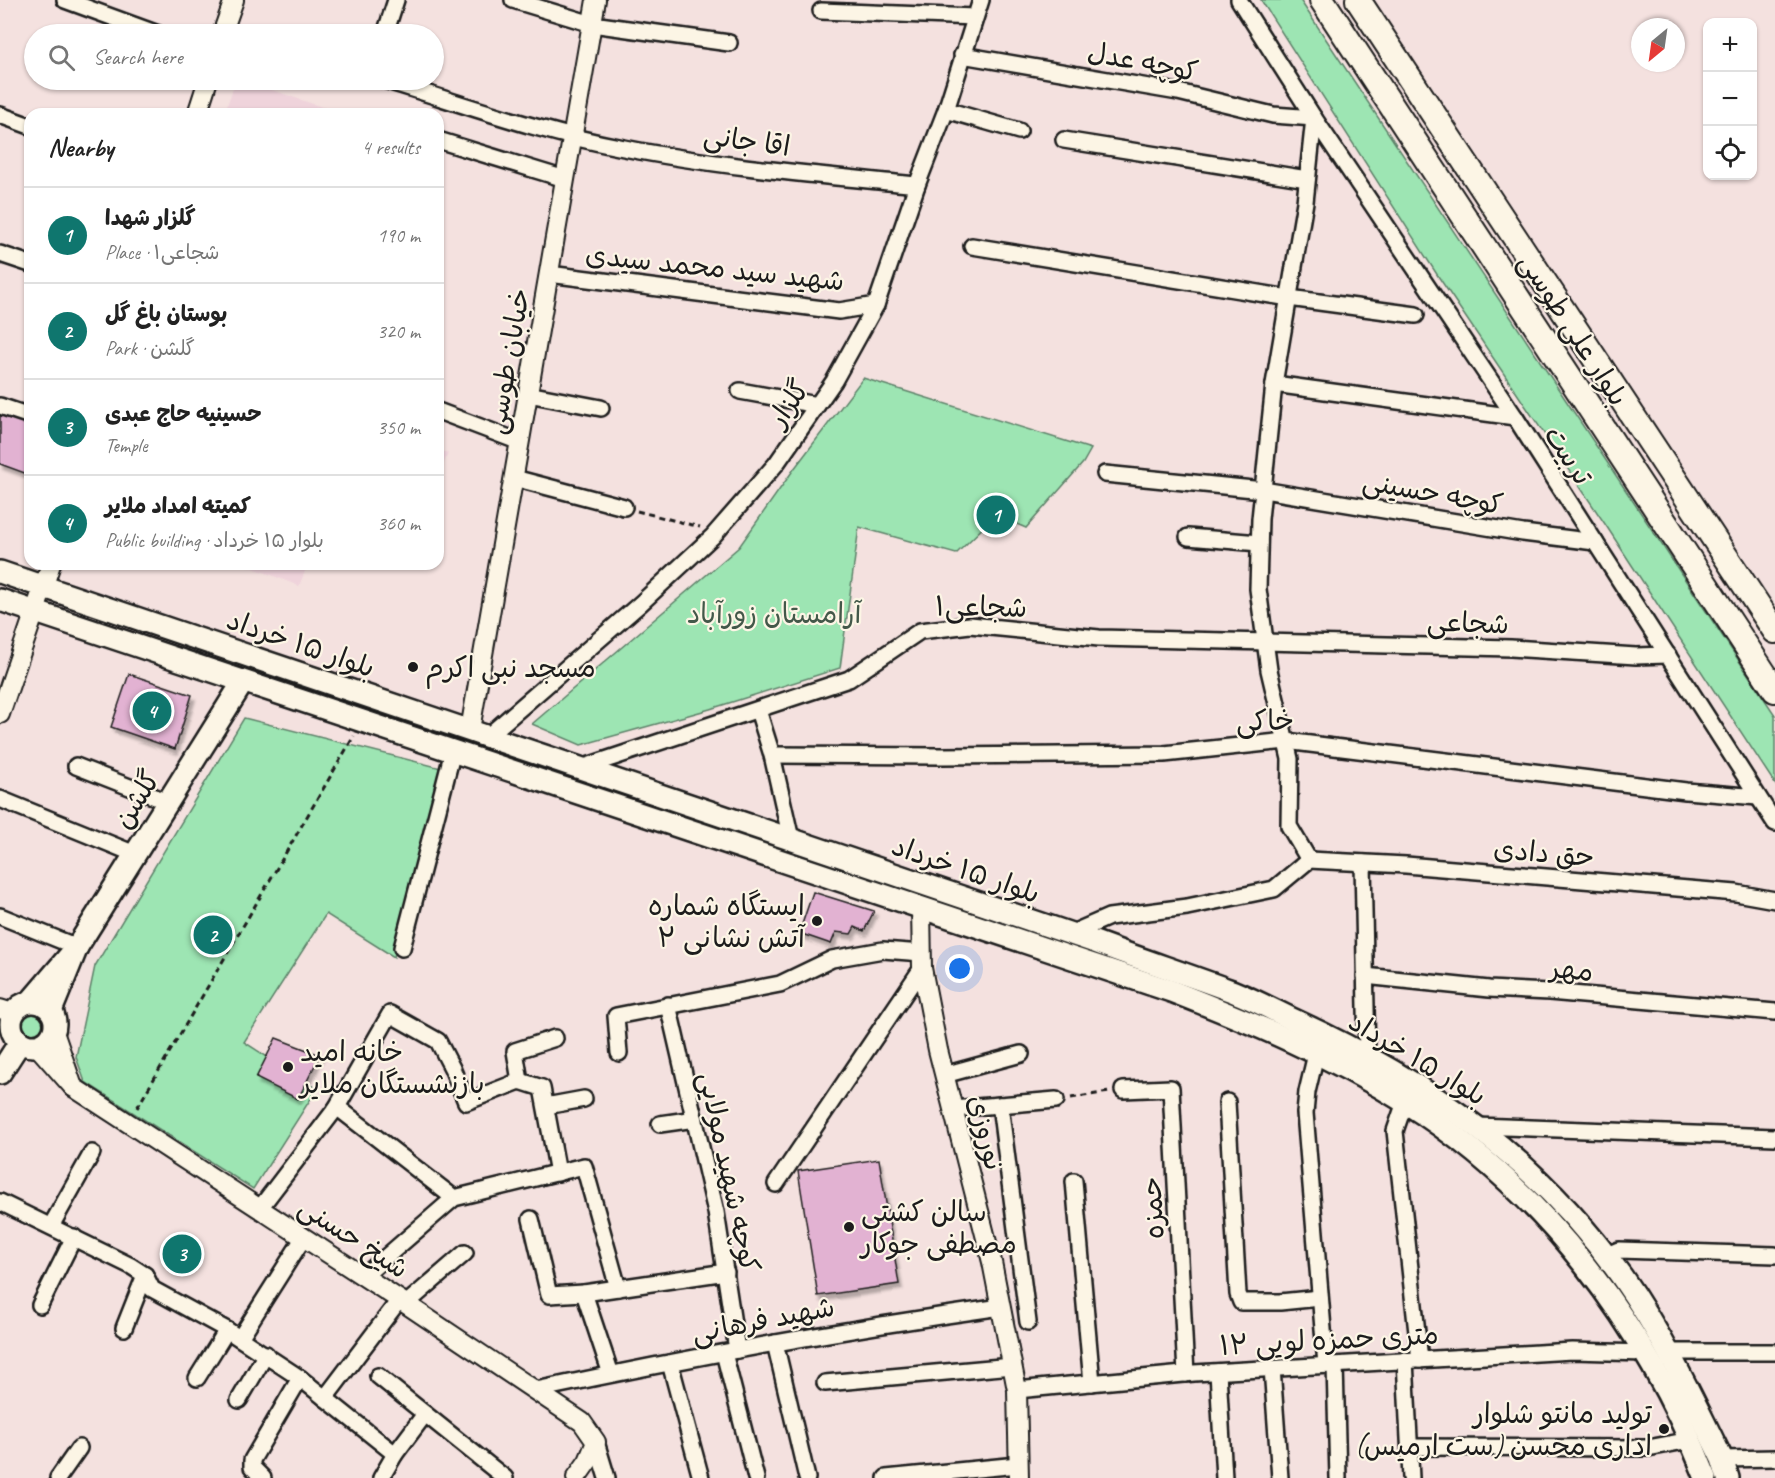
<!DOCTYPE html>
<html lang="en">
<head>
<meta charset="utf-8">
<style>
	body { margin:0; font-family:Caveat,"Playpen Sans Arabic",sans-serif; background:#f6f6f6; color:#222 }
	.controls { position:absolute; right:18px; top:18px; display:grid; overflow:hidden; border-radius:12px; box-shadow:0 2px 4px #0004 }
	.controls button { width:54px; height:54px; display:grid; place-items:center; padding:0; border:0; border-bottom:2px solid #e0e0e0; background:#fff; color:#222; font:30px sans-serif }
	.compass { position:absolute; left:1631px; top:18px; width:54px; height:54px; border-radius:50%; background:#fff; box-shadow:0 2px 4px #0004; rotate:209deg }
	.you { position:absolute; left:960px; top:969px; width:21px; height:21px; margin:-15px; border:4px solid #fff; border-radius:50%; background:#1a73e8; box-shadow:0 0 0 9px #1a73e833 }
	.badge { display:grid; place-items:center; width:39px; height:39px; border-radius:50%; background:#0f766e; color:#fff; font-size:20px; font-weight:700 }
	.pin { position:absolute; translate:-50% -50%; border:3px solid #fff; box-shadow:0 2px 6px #0006 }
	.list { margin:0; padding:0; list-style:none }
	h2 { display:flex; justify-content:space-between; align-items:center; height:78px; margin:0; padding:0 24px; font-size:26px }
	h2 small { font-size:20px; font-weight:400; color:#767676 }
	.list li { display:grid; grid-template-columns:39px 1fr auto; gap:18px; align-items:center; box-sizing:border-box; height:96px; padding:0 24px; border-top:2px solid #e0e0e0 }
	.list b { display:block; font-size:22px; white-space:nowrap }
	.list p { margin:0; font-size:20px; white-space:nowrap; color:#767676 }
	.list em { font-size:20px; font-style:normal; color:#767676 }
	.icon { flex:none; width:33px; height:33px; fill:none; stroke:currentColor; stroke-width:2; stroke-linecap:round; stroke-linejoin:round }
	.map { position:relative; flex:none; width:1775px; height:1478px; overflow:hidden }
	.search { position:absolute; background:#fff; box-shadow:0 2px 4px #0004; left:24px; top:24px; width:420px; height:66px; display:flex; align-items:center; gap:15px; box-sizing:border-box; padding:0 21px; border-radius:33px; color:#767676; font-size:22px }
	.panel { position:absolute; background:#fff; box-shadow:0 2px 4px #0004; left:24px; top:108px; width:420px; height:462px; border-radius:18px }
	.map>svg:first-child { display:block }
	.built { fill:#efd3db }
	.green { fill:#9de5b3; stroke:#5c8068; stroke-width:1.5 }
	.building { fill:#e2b2d2; stroke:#1c1c1c; stroke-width:1.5; filter:url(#shadow) }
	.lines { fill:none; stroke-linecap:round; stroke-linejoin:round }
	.minor-casing { stroke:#1c1c1c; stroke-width:20 }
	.tertiary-casing { stroke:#1c1c1c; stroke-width:22 }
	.secondary-casing { stroke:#1c1c1c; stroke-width:26 }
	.trunk-casing { stroke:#1c1c1c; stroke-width:28 }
	.path { stroke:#1c1c1c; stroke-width:3; stroke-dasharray:6 4.5; stroke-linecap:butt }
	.minor { stroke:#fcf5e5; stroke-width:15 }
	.tertiary { stroke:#fcf5e5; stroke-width:18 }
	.secondary { stroke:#fcf5e5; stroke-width:21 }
	.trunk { stroke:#fcf5e5; stroke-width:24 }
	.poi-dot { fill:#1c1c1c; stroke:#fcf5e5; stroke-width:2 }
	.labels { text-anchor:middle; stroke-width:4.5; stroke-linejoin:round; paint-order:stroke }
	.street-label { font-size:28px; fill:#1c1c1c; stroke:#fcf5e5 }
	.park-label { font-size:28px; fill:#435849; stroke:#fcf5e5 }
	.poi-label { font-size:28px; fill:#1c1c1c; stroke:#fcf5e5; text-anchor:start }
</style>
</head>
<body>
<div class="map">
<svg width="1775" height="1478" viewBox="0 0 1775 1478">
	<defs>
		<filter id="shadow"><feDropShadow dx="3" dy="5" stdDeviation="1.5" flood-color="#0004"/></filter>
	</defs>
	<rect width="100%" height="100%" fill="#f4e1df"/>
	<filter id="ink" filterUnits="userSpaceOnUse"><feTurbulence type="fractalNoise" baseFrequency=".0167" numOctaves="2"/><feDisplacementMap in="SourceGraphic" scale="12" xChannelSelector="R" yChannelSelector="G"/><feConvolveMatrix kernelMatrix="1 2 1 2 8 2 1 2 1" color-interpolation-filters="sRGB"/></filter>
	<g filter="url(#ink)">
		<g class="built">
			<path d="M236 80H243L342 114H224Z"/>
			<path d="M438 450 448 453 438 478Z"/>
			<path d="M243 564H308L299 586Z"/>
		</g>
		<g class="green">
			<path d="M1261 0H1300L1775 715V784L1605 524 1438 276Z"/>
			<path d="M863 378 1091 449 1083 463 1026 528 996 515 956 554 859 527 840 668 710 709 581 745 532 724 739 547 794 469Z"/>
			<path d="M244 718 441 768 394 957 326 914 244 1042 317 1089 253 1189 85 1082 76 1057 95 966Z"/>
			<circle cx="33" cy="1024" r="15"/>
		</g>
		<g class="building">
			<path d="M0 414 30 425V475L0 464Z"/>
			<path d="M129 674 192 695 175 749 111 727Z"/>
			<path d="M813 892 874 911 864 931 855 927 851 934 836 932 831 944 799 933Z"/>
			<path d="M276 1038 320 1055 298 1099 256 1078Z"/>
			<path d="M879 1159 899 1284 818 1296 798 1171Z"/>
		</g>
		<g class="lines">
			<defs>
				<g id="minor">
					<path d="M65 0 158 34"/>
					<path d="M513 0 592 24 729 43"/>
					<path d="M1239 0 1314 118 1515 417 1775 823"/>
					<path d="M821 11 975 17"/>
					<path d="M385 34 396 0"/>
					<path d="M962 55 1178 92 1273 115 1314 118 1305 202 1274 384 1260 519 1258 589 1269 670 1290 759 1289 826 1309 860"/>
					<path d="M384 80C463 104 542 133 624 148 720 167 819 175 917 185"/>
					<path d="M946 110 1019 131"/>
					<path d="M0 115 30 126"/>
					<path d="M438 140 565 179"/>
					<path d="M1064 140 1307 179"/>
					<path d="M972 246 1289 298 1416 315"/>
					<path d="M0 254 30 264"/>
					<path d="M549 274 839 311 876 305"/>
					<path d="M1274 384 1515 417"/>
					<path d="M740 391 817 405"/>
					<path d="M528 394 601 408"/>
					<path d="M0 406 30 416"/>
					<path d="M438 411 520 442"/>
					<path d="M1105 474 1263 490 1523 533 1595 542"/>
					<path d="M514 478 624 507"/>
					<path d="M1188 537 1259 543"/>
					<path d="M758 710 772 755 791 839"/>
					<path d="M488 736 640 604 713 536 776 464 834 381 876 305 917 185 946 110 981 0"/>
					<path d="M772 755 942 756 1164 754 1286 741 1686 791 1758 797"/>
					<path d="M76 766 168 802"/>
					<path d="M581 768 849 679 920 631 970 625 1099 638 1511 648 1636 656 1668 655"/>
					<path d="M0 799 135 854"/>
					<path d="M1309 860 1406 865 1736 893 1775 900"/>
					<path d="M1363 863 1367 1056"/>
					<path d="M0 916 77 947"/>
					<path d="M1070 934 1109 917 1187 907 1274 889 1309 860"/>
					<path d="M402 948 453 751"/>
					<path d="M1365 976 1489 989 1549 992 1775 1012"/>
					<path d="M668 1005 716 1212 737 1350"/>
					<path d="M619 1053 616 1016 780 984 832 959 883 950 922 953"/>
					<path d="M1316 1054 1307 1092 1305 1113 1326 1365"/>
					<path d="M944 1075 1021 1054"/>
					<path d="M520 1081 515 1051 555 1038"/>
					<path d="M1123 1090 1171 1088 1186 1374"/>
					<path d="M1227 1102 1238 1294 1241 1302H1280L1320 1298"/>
					<path d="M1405 1102 1395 1131 1420 1360"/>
					<path d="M1000 1105 1028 1322"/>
					<path d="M546 1106 584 1099"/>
					<path d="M337 1107 454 1198"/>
					<path d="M953 1109 1056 1100"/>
					<path d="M660 1124 695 1119"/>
					<path d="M1476 1126 1775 1137"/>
					<path d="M1074 1181 1092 1383"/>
					<path d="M776 1184 922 968"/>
					<path d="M0 1202 131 1266 145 1275 152 1289 227 1330 300 1378 395 1454"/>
					<path d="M260 1208 337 1107 390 1014 438 1041 452 1068 466 1102 520 1081 542 1088 558 1173"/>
					<path d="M531 1219 549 1295 584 1293"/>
					<path d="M51 1226 92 1153"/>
					<path d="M1605 1256 1619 1250 1775 1255"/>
					<path d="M364 1276 454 1198 584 1166 618 1288"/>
					<path d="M406 1304 465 1253"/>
					<path d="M40 1305 74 1237"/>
					<path d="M124 1328 145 1275"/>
					<path d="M240 1338 304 1237"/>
					<path d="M775 1343 807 1478"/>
					<path d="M1669 1352H1775"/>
					<path d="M724 1353 756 1478"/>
					<path d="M1405 1360 1411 1478"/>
					<path d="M670 1363 701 1478"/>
					<path d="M1335 1365 1338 1478"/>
					<path d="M1272 1368 1280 1478"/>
					<path d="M1218 1372 1224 1478"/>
					<path d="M611 1374 584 1293 726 1272"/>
					<path d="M378 1376 505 1478"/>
					<path d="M197 1378 227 1330"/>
					<path d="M825 1383 1012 1366"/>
					<path d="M536 1390C690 1357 845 1329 1001 1307"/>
					<path d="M1017 1390 1194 1373 1572 1351 1645 1353"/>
					<path d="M325 1398 400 1299"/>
					<path d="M239 1400 266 1354"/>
					<path d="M596 1442 607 1478"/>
					<path d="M1410 1447 1648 1448 1690 1440"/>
					<path d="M1722 1459 1775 1458"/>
					<path d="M58 1478 79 1448"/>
					<path d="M263 1478 252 1467V1460L300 1378"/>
					<path d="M381 1478 395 1454 425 1414"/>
					<path d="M886 1478 1018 1465"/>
				</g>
				<g id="tertiary">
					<path d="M222 34 234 0"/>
					<path d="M197 114 208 80"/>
					<path d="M0 714 51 564"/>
					<path d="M470 730 596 0"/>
					<path d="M921 907 922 968 938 1050 992 1262 1017 1390 1019 1478"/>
					<path d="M0 1009 13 1013"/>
					<path d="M37 1046 73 1087 54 1032"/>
					<path d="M73 1087 406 1304 582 1422 596 1442 588 1461 576 1478"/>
				</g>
				<g id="secondary">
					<path d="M0 572 1092 941C1137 958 1183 973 1229 990 1251 998 1273 1010 1294 1020 1428 1082 1535 1156 1622 1277 1662 1334 1692 1397 1722 1459L1728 1478"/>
					<path d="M0 600 1171 991C1251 1022 1332 1056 1405 1102 1544 1189 1646 1326 1706 1478"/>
					<path d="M77 947 243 682"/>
					<path d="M31 1001 77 947 51 1011"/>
					<circle cx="33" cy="1024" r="22"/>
					<path d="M0 1073 20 1042"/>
				</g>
				<g id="trunk">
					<path d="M1322 0 1775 690"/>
					<path d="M1358 0 1775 631"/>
				</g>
			</defs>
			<use href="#minor" class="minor-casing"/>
			<use href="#tertiary" class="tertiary-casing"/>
			<use href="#secondary" class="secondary-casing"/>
			<use href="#trunk" class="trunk-casing"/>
			<g class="path">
				<path d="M637 511 700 527"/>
				<path d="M1071 1098 1109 1092"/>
				<path d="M137 1108 354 736"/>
			</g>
			<use href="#minor" class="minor"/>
			<use href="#tertiary" class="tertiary"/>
			<use href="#secondary" class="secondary"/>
			<use href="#trunk" class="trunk"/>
		</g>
	</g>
	<g class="poi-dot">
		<circle cx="413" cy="667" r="6"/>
		<circle cx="817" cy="921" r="6"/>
		<circle cx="288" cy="1067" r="6"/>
		<circle cx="849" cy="1227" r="6"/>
		<circle cx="1664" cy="1429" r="6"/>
	</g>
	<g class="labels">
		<g class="street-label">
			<text transform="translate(1143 61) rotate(11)" y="10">کوچه عدل</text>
			<text transform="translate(747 140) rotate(8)" y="10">اقا جانی</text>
			<text transform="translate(715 267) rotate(6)" y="10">شهید سید محمد سیدی</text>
			<text transform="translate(1574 329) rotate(57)" y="10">بلوار علی طوسی</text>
			<text transform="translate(507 361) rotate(-80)" y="10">خیابان طوسی</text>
			<text transform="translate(788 403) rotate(-55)" y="10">گلزار</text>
			<text transform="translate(1569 455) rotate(57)" y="10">تربیت</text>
			<text transform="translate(1433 492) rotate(10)" y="10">کوچه حسینی</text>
			<text transform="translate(981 606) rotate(1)" y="10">شجاعی۱</text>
			<text transform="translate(1468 622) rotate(2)" y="10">شجاعی</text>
			<text transform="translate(301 643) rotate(19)" y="10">بلوار ۱۵ خرداد</text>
			<text transform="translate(1265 720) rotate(-2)" y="10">خاکی</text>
			<text transform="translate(136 799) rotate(-58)" y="10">گلشن</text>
			<text transform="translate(1544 852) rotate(5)" y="10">حق دادی</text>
			<text transform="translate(966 869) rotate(19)" y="10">بلوار ۱۵ خرداد</text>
			<text transform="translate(1572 969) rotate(5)" y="10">مهر</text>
			<text transform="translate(1418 1058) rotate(31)" y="10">بلوار ۱۵ خرداد</text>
			<text transform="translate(987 1133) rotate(76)" y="10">نوروزی</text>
			<text transform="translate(730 1172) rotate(78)" y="10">کوچه شهید مولایی</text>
			<text transform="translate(1152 1208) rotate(-93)" y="10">حمزه</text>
			<text transform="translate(354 1237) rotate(33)" y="10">شیخ حسنی</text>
			<text transform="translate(763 1319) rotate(-11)" y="10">شهید فرهانی</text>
			<text transform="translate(1329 1339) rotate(-3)" y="10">۱۲ متری حمزه لویی</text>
		</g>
		<g class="park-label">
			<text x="774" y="623">آرامستان زورآباد</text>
		</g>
		<g class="poi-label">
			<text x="425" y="677">مسجد نبی اکرم</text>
			<text x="805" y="915" text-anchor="end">ایستگاه شماره<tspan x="805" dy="32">۲ آتش نشانی</tspan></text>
			<text x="300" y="1061">خانه امید<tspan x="300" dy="32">بازنشستگان ملایر</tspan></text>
			<text x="861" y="1221">سالن کشتی<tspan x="861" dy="32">مصطفی جوکار</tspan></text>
			<text x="1652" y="1423" text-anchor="end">تولید مانتو شلوار<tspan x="1652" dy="32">اداری محسن (ست ارمیس)</tspan></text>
		</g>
	</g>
</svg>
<div class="controls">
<button>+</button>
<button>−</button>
<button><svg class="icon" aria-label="locate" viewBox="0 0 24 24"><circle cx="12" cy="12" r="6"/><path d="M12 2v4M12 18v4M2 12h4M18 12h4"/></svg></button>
</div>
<svg class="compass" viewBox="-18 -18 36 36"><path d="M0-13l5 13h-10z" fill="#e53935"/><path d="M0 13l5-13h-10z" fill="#767676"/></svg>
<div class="you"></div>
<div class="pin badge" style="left:996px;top:515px">1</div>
<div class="pin badge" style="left:213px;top:935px">2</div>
<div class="pin badge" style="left:182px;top:1254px">3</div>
<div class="pin badge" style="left:152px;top:711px">4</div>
<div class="search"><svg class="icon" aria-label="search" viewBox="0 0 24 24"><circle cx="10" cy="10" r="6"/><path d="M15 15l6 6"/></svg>Search here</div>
<section class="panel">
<h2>Nearby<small>4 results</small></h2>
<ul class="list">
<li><span class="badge">1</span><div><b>گلزار شهدا</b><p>Place · شجاعی۱</p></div><em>190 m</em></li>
<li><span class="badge">2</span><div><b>بوستان باغ گل</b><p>Park · گلشن</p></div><em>320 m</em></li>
<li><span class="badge">3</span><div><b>حسینیه حاج عبدی</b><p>Temple</p></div><em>350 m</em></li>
<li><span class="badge">4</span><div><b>کمیته امداد ملایر</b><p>Public building · بلوار ۱۵ خرداد</p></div><em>360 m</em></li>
</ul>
</section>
</div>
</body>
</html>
